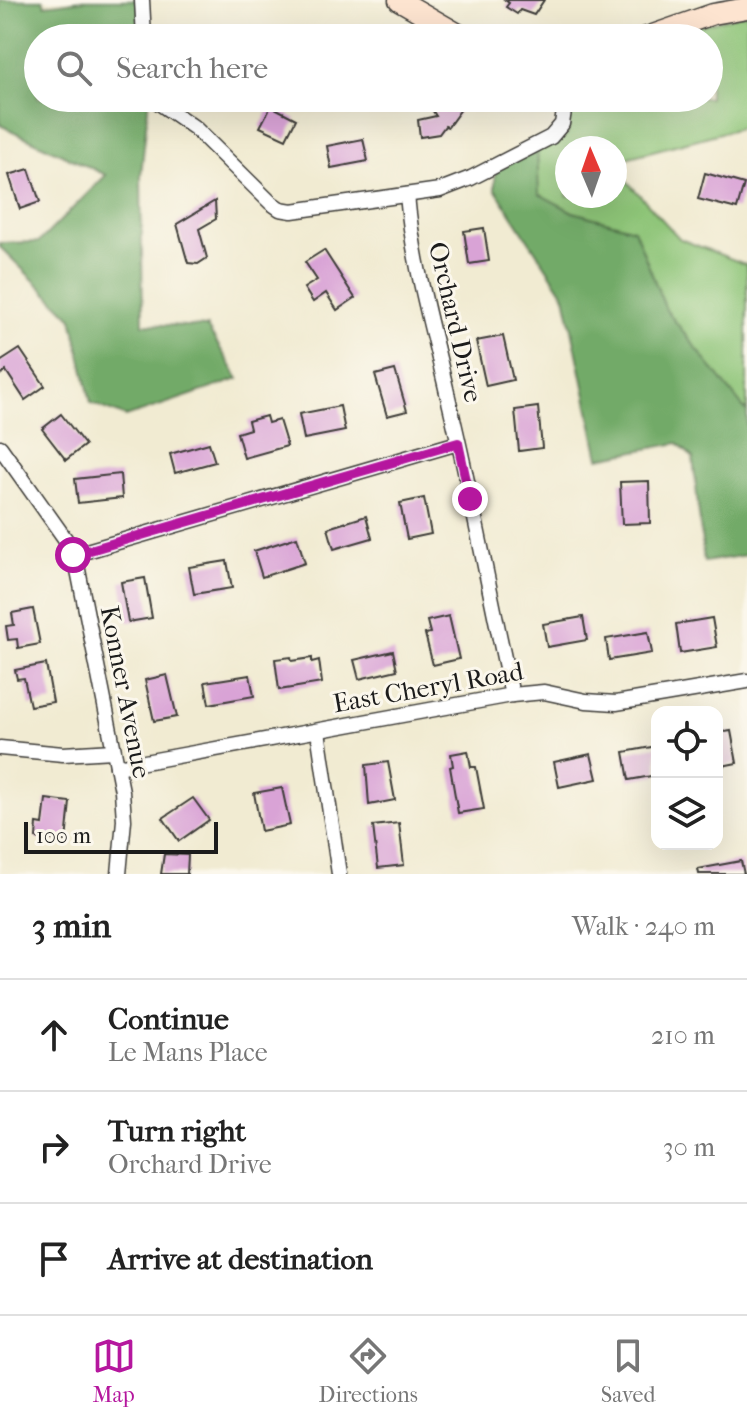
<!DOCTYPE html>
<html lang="en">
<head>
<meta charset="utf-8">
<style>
	body { margin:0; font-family:"IM FELL French Canon",serif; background:#f6f6f6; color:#222 }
	.controls { position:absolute; right:24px; bottom:24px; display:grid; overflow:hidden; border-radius:16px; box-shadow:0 8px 32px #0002 }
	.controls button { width:72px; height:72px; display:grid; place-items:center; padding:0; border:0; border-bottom:2px solid #e0e0e0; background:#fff; color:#222; font:40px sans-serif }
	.compass { position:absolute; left:555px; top:136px; width:72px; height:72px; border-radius:50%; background:#fff; box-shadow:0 8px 32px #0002; rotate:358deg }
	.scale { position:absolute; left:24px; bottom:20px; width:194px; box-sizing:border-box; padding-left:8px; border:4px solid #1c1c1c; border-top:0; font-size:22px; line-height:28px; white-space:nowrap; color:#1c1c1c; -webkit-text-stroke:6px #fbf7ec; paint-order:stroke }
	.stop { position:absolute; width:24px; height:24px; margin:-18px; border:6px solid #b5179e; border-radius:50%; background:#fff }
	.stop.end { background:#b5179e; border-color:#fff; box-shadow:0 2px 8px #0008 }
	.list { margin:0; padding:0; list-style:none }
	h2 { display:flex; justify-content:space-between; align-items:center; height:104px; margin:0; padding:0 32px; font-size:34px }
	h2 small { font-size:26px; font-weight:400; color:#767676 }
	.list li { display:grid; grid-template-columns:52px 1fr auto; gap:24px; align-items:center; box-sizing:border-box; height:112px; padding:0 32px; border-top:2px solid #e0e0e0 }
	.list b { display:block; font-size:30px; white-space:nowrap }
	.list p { margin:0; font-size:26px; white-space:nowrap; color:#767676 }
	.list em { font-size:26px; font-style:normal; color:#767676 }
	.icon { flex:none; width:44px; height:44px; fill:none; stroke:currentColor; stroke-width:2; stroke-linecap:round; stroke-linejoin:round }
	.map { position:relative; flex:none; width:747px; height:874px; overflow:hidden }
	.search { position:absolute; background:#fff; box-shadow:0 8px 32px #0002; left:24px; right:24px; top:24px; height:88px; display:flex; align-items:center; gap:20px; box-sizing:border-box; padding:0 28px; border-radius:44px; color:#767676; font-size:30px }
	.sheet { height:440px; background:#fff }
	nav { display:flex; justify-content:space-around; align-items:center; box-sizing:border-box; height:112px; border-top:2px solid #e0e0e0; background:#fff; font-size:22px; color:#767676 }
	nav a { display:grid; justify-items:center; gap:4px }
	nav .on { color:#b5179e }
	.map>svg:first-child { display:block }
	.green { fill:#8dc477; stroke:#54704a; stroke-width:2 }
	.forest { fill:#72aa68; stroke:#476342; stroke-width:2 }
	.building { fill:#d9a3d6 }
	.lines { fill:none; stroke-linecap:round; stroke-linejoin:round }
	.street-casing { stroke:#3c3b37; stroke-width:17 }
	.secondary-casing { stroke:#3c3b37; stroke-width:23 }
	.street { stroke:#fff; stroke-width:14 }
	.secondary { stroke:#fde4d0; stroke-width:20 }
	.route { stroke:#b5179e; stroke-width:10 }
	.labels { text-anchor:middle; stroke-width:6; stroke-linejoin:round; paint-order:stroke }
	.street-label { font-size:26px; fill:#1c1c1c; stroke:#fbf7ec }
</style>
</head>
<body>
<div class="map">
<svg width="747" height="874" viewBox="0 0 747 874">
	<rect width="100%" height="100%" fill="#fbf7ec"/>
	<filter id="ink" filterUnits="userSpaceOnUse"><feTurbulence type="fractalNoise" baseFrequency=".0125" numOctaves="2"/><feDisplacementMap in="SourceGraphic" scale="16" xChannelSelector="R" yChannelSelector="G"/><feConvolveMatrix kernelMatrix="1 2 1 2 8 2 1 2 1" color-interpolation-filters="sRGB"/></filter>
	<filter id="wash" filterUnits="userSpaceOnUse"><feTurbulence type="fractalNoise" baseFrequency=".006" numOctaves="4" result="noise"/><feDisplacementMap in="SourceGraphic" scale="32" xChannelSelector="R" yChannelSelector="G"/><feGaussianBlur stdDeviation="1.8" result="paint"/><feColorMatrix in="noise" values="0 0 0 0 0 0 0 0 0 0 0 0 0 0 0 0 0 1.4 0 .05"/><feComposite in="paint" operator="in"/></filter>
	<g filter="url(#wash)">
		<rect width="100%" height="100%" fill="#f1ebd2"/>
		<path class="green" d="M747 13V126L615 161V148H567V196H615V168L680 239 747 265V412L666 310 634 229 573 212 538 194 537 147 568 134 569 98H709V38H653Z"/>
		<g class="forest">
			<path d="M0 0H43L45 5 83 0H139L143 38H38V98H149L141 175 143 324 207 327 239 379 126 417 91 403 72 318 0 247V243L39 242 106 175 0 125Z"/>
			<path d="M537 147 539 194 573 212 634 229 666 310 747 412V555L704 562 693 458 678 443 599 458 565 296 495 189V163Z"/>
		</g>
		<g id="blocks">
			<g class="building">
				<path d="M505 0H544L534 15 520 10 517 14 506 7 509 3Z"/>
				<path d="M443 98H469L448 127 445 126 439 134 420 137 418 120 436 116 431 108 434 103H444Z"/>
				<path d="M271 106 296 119 286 139 260 127Z"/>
				<path d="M363 139 368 161 331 168 327 146Z"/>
				<path d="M29 169 40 202 20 209 9 175Z"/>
				<path d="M705 173 744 184 737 209 698 199Z"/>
				<path d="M215 201 216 219 199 229 207 258 198 264 188 263 177 224Z"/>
				<path d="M484 228 489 261 469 264 464 231Z"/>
				<path d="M324 250 355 298 337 310 326 293 313 302 304 288 317 280 305 262Z"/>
				<path d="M503 336 513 380 486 386 476 341Z"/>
				<path d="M20 349 45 386 25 400 6 371 0 375V362Z"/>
				<path d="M395 370 407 411 387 416 375 375Z"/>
				<path d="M340 406 345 431 304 439 299 414Z"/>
				<path d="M538 407 542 448 519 451 515 410Z"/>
				<path d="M61 414 85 445 66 460 42 429Z"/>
				<path d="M266 416 268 423 279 420 287 446 244 458 237 433 250 429 248 421Z"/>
				<path d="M209 443 215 462 175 473 170 454Z"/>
				<path d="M120 474 122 498 78 503 75 479Z"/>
				<path d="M649 481 650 523 622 524 620 482Z"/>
				<path d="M424 498 431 534 407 539 400 503Z"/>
				<path d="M366 516 372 538 334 549 328 528Z"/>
				<path d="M297 537 305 563 262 577 254 551Z"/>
				<path d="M227 561 232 588 194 594 189 567Z"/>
				<path d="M145 578 152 618 128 622 121 582Z"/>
				<path d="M33 609 40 644 18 648 17 639 8 640 6 626 14 625 12 613Z"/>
				<path d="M449 616 459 659 433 665 425 634 430 633 427 621Z"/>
				<path d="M583 617 587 640 547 647 543 624Z"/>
				<path d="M712 618 717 647 680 653 676 624Z"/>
				<path d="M648 632 652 653 609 660 606 639Z"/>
				<path d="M393 651 397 670 359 679 354 660Z"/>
				<path d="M291 657 292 661 312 658V662L319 660 322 683 279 690 275 659Z"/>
				<path d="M46 664 53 702 30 706 24 678 17 679 15 670Z"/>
				<path d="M167 675 177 717 154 721 145 680Z"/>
				<path d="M250 675 254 696 209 704 205 682Z"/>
				<path d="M717 727 725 732 731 731 737 763 717 767Z"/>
				<path d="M657 746V775L629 780 624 752Z"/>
				<path d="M468 751 471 767H476L484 809 458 813 450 767 453 766 451 754Z"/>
				<path d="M591 754 597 779 559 787 554 762Z"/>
				<path d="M388 762 395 800 369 805 366 765Z"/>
				<path d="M282 788 290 825 261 831 254 793Z"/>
				<path d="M193 798 209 820 179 841 163 818Z"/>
				<path d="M46 799 70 802 66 841 36 838 37 823 43 824Z"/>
				<path d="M399 823 404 865 378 868 373 826Z"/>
				<path d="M164 854 188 855 187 874H161Z"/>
				<path d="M741 861 744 874H699L698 869Z"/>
			</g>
		</g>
	</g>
	<g filter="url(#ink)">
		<use href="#blocks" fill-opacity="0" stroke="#3c3b37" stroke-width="2"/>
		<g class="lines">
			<defs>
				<g id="street">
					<path d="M142 0 144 38"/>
					<path d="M152 98 195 128 270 202 280 209 292 211 440 190 471 178 551 137 562 124 566 98"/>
					<path d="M407 195C413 264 433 330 448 397 472 496 490 596 512 695"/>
					<path d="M0 447 66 540 77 565 122 791 124 820 119 874"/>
					<path d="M73 555 458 443"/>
					<path d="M318 731 339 874"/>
					<path d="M0 748 63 754 113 751"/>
					<path d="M117 767 512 695 544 692 586 701 616 703 747 681"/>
				</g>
				<g id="secondary">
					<path d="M399 0 465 38"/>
					<path d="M644 38 713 14 747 8"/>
				</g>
			</defs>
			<use href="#street" class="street-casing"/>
			<use href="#secondary" class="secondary-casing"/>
			<use href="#street" class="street"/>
			<use href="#secondary" class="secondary"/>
		</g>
	</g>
	<g class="lines" filter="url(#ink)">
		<path class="route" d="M73 555 458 443 470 499"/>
	</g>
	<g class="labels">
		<g class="street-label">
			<text transform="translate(456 322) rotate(77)" y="9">Orchard Drive</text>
			<text transform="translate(428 687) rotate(-10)" y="9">East Cheryl Road</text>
			<text transform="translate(126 692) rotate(79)" y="9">Konner Avenue</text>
		</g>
	</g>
</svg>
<div class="controls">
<button><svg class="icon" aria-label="locate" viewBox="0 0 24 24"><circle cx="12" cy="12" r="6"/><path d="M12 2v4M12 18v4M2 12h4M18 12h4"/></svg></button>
<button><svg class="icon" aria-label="layers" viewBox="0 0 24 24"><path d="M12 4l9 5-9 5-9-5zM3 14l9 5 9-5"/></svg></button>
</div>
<svg class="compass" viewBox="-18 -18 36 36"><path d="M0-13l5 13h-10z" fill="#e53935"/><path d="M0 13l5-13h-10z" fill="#767676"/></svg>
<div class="scale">100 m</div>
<div class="stop" style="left:73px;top:555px"></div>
<div class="stop end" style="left:470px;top:499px"></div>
<div class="search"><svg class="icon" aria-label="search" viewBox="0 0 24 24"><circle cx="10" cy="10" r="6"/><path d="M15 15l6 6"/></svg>Search here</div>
</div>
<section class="sheet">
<h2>3 min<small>Walk · 240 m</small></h2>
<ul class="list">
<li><svg class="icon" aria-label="ahead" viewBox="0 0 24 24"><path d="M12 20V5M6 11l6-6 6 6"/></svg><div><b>Continue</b><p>Le Mans Place</p></div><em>210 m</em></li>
<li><svg class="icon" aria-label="right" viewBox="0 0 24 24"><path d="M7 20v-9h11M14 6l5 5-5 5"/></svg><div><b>Turn right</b><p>Orchard Drive</p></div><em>30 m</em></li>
<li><svg class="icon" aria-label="arrive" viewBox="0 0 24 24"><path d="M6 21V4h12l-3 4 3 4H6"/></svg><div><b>Arrive at destination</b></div></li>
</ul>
</section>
<nav>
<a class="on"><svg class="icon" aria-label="map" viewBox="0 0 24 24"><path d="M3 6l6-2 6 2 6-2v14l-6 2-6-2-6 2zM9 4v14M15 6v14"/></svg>Map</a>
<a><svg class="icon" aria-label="directions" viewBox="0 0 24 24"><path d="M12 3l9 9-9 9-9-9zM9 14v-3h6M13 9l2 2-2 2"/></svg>Directions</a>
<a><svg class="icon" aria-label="saved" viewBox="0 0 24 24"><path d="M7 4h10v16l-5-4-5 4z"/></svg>Saved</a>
</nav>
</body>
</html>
